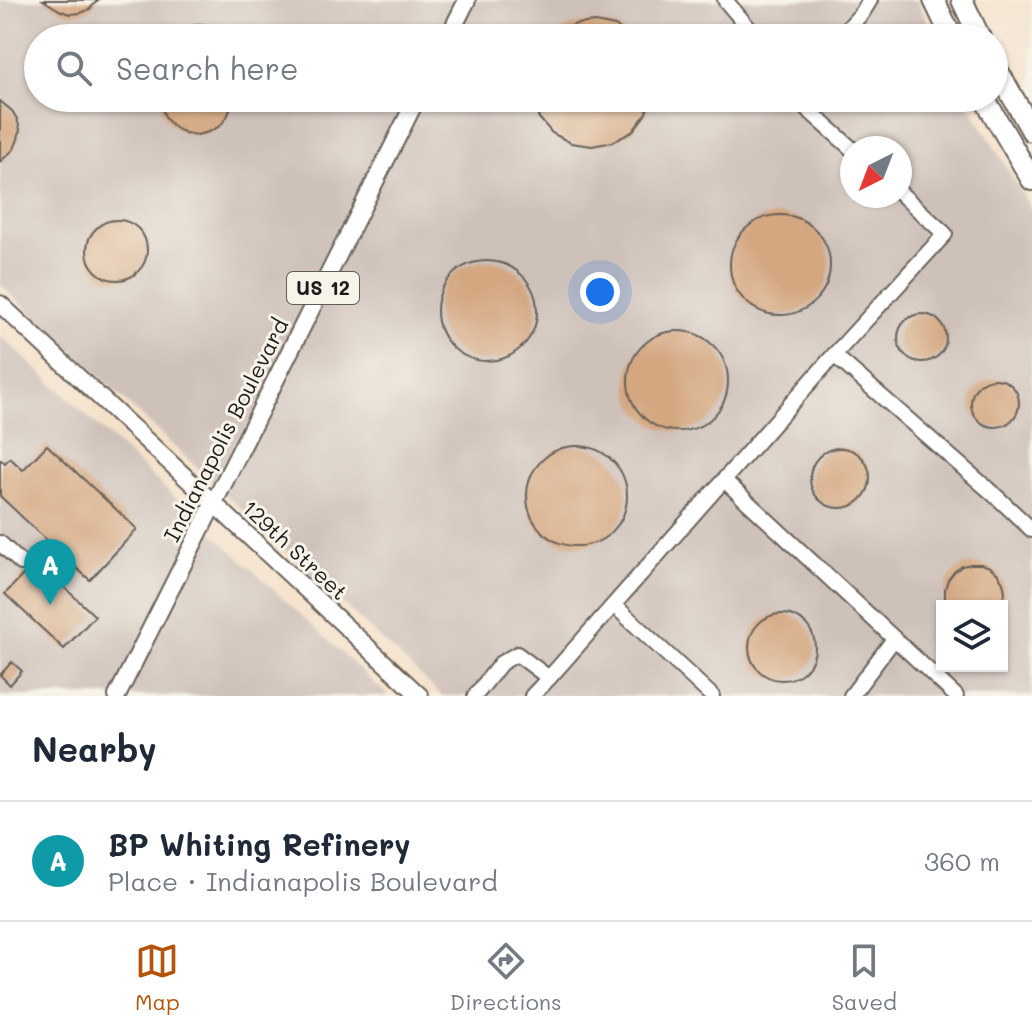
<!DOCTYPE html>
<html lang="en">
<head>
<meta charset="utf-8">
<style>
	body { margin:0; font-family:Mali,sans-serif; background:#f2f2f3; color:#1f2937 }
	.controls { position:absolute; right:24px; bottom:24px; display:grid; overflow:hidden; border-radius:0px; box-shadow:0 2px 6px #0004 }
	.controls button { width:72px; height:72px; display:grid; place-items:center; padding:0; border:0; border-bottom:2px solid #e0e1e3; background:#fff; color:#1f2937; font:40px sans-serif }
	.compass { position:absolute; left:840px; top:136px; width:72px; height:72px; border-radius:50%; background:#fff; box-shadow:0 2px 6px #0004; rotate:222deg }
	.you { position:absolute; left:600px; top:292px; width:28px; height:28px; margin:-20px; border:6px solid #fff; border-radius:50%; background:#1a73e8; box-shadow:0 0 0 12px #1a73e833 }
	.badge { display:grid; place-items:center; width:52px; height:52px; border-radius:50%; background:#b45309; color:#fff; font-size:26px; font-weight:700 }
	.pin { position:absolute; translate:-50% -66px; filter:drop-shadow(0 2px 4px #0008) }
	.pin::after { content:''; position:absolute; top:42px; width:28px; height:24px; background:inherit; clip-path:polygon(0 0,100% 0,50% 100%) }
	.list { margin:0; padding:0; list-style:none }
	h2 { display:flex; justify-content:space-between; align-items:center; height:104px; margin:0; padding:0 32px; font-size:34px }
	h2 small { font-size:26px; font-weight:400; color:#747a83 }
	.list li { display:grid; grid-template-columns:52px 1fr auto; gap:24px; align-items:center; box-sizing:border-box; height:120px; padding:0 32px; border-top:2px solid #e0e1e3 }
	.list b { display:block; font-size:30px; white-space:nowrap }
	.list p { margin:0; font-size:26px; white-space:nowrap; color:#747a83 }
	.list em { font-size:26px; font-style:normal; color:#747a83 }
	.icon { flex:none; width:44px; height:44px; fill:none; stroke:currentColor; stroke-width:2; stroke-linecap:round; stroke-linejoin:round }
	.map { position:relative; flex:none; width:1032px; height:696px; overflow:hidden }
	.search { position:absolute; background:#fff; box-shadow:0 2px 6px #0004; left:24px; right:24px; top:24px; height:88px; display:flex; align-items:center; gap:20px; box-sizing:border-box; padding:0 28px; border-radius:44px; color:#747a83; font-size:30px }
	.sheet { height:224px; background:#fff }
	nav { display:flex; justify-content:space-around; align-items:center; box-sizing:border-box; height:112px; border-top:2px solid #e0e1e3; background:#fff; font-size:22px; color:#747a83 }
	nav a { display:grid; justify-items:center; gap:4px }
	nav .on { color:#b45309 }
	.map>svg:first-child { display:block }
	.industrial { fill:#cec1ba; fill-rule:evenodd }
	.building { fill:#d4a781 }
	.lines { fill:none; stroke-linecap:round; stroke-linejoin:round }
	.minor-casing { stroke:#686159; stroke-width:18 }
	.major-casing { stroke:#686159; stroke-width:20 }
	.highway-casing { stroke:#686159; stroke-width:24 }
	.minor { stroke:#fff; stroke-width:14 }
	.major { stroke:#fff; stroke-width:16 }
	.highway { stroke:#fff; stroke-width:20 }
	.labels { text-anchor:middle; stroke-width:6; stroke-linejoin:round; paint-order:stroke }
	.shield { fill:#f7f3e8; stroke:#5e5c59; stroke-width:2 }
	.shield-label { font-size:20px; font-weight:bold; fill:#1c1c1c }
	.street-label { font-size:22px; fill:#1c1c1c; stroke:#f7f3e8 }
</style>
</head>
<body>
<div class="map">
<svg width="1032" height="696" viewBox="0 0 1032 696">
	<rect width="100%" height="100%" fill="#f7f3e8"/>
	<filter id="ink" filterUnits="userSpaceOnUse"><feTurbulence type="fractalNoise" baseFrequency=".0125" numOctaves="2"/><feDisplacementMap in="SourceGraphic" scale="16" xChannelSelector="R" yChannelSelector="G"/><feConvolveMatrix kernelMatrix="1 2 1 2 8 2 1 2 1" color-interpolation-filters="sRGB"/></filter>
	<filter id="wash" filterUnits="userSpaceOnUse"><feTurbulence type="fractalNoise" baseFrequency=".006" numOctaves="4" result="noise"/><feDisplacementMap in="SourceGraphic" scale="32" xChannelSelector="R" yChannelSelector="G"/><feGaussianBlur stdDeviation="1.8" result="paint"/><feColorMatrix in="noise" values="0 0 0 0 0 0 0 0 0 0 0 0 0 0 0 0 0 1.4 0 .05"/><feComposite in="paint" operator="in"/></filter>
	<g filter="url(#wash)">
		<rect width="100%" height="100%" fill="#f5e1ca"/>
		<g class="industrial">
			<path d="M0 0H917L934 38H38V98H965L1032 210V696H442L0 284ZM852 148H900V196H852ZM942 606H1002V666H942Z"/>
			<path d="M0 335 388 696H0Z"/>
		</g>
		<g id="blocks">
			<g class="building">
				<path d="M43 0H98L90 9 81 13 70 14 61 11Z"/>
				<path d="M595 22 615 26 634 38H542L576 24Z"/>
				<path d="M197 24 207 25 219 38H184L189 29Z"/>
				<path d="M160 98H232V105L227 117 220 126 209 132 197 135 185 133 175 128 166 119 162 109Z"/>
				<path d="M530 98H652L645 115 632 132 613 142 592 146 571 143 552 133 539 118Z"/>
				<path d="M0 101 12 111 17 119 20 129 18 139 14 149 0 162Z"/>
				<circle cx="780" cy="265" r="50"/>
				<circle cx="117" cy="250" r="30"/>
				<circle cx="487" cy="311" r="50"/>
				<circle cx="922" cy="338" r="24"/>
				<circle cx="678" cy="381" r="50"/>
				<circle cx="995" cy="403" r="24"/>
				<path d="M47 445 137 529 90 580 66 559 51 575 95 616 64 649 5 594 36 561 40 565 55 548 0 496V459L5 463 10 458 23 470Z"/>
				<circle cx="577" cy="496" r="50"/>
				<circle cx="840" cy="478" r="30"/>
				<path d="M971 564H981L990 567 998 574 1003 582 1005 592 1002 606H948L945 599V589L948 580 954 572 962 566Z"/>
				<circle cx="782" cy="647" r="33"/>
				<path d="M12 662 22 671 10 685 0 675Z"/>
			</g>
		</g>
	</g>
	<g filter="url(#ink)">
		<use href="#blocks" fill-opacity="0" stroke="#686159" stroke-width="2"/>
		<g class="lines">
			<defs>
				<g id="minor">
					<path d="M725 0 757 38"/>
					<path d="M839 38 862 13 870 0"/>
					<path d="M795 98 852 149"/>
					<path d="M834 355 945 234 900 193"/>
					<path d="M724 480 956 696"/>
					<path d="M0 543 21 563"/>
					<path d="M614 605 712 696"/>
					<path d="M475 696 501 663 517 654 549 678 834 355 998 498 1032 530"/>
					<path d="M532 696 549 678"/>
					<path d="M851 696 894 639"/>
				</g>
				<g id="major">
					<path d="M448 38 467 0"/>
					<path d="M0 304 420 696"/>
					<path d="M117 696 417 98"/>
				</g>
				<g id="highway">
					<path d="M934 0 952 38"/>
					<path d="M962 0 980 38"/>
					<path d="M994 64 1032 131"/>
					<path d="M984 98 1032 180"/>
				</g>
			</defs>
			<use href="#minor" class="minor-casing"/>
			<use href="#major" class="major-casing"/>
			<use href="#highway" class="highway-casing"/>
			<use href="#minor" class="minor"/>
			<use href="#major" class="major"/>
			<use href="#highway" class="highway"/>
		</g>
	</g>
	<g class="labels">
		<rect class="shield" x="287" y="272" width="72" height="32" rx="6"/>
		<g class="shield-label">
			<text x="323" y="295">US 12</text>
		</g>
		<g class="street-label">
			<text transform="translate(226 430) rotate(-63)" y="8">Indianapolis Boulevard</text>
			<text transform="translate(295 550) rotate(43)" y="8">129th Street</text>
		</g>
	</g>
</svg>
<div class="controls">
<button><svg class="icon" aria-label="layers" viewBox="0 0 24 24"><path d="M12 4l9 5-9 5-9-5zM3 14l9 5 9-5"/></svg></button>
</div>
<svg class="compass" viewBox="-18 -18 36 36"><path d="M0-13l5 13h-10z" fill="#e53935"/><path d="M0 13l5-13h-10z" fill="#747a83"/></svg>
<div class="you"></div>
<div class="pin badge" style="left:50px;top:605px;background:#0f9aa8">A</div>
<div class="search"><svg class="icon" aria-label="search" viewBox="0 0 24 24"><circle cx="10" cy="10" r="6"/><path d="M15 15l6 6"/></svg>Search here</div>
</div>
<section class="sheet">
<h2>Nearby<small></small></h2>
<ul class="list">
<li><span class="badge" style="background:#0f9aa8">A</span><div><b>BP Whiting Refinery</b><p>Place · Indianapolis Boulevard</p></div><em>360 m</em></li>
</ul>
</section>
<nav>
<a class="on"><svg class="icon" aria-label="map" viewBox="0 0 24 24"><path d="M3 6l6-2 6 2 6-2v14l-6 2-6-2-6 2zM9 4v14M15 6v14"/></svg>Map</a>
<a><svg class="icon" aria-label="directions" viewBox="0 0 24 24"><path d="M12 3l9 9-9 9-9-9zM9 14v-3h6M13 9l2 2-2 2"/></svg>Directions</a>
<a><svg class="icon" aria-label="saved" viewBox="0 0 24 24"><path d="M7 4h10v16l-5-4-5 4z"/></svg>Saved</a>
</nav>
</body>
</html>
